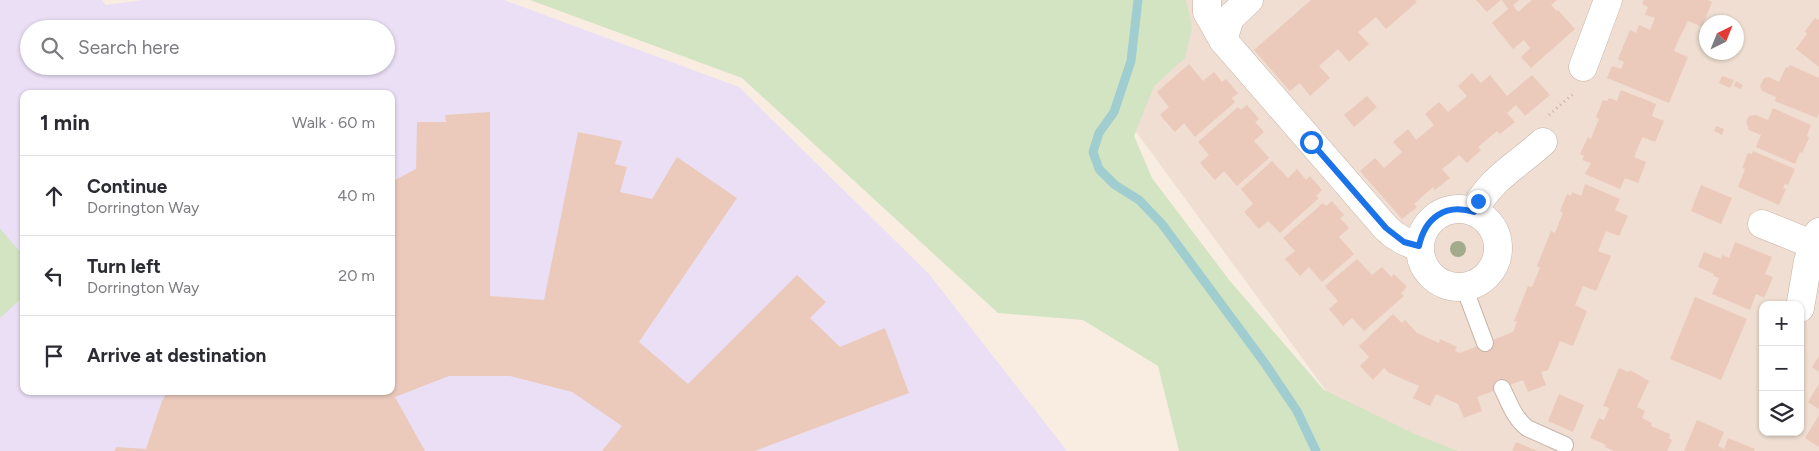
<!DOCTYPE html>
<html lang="en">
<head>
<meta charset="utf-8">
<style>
	body { margin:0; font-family:Figtree,sans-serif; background:#f2f2f3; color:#2b2b33 }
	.controls { position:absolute; right:15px; bottom:15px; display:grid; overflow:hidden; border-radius:10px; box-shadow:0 1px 4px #0004 }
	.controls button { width:45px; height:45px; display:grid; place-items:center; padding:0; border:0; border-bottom:1px solid #e1e1e2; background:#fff; color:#2b2b33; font:25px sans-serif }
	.compass { position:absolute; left:1699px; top:15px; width:45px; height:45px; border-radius:50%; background:#fff; box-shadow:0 1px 4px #0004; rotate:43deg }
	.stop { position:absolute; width:15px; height:15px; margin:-11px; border:4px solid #1a73e8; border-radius:50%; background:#fff }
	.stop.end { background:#1a73e8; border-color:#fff; box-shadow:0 1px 5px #0008 }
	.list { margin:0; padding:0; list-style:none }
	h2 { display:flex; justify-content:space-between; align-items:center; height:65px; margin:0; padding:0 20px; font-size:21px }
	h2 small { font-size:16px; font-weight:400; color:#7c7c81 }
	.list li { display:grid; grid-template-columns:32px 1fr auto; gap:15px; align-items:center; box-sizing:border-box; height:80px; padding:0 20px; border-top:1px solid #e1e1e2 }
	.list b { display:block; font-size:19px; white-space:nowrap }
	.list p { margin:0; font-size:16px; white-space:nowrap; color:#7c7c81 }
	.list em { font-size:16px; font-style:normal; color:#7c7c81 }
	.icon { flex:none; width:28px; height:28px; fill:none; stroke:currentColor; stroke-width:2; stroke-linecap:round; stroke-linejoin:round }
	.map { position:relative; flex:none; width:1819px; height:451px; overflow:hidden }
	.search { position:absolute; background:#fff; box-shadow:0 1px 4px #0004; left:20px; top:20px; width:375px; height:55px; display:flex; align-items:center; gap:12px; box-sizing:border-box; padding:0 18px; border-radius:28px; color:#7c7c81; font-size:19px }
	.panel { position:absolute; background:#fff; box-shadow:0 1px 4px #0004; left:20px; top:90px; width:375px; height:305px; border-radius:10px }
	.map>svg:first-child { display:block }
	.residential { fill:#efded1; fill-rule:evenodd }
	.education { fill:#eadff5; fill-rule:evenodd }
	.green { fill:#d3e4c2 }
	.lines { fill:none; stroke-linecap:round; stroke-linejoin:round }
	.stream { stroke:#a0ced0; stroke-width:9 }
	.building { fill:#ebcabc }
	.lane-casing { stroke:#c8b4aa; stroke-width:18 }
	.street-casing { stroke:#c8b4aa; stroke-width:29 }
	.path { stroke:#cfaea0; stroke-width:3; stroke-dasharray:1 4; stroke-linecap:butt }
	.lane { stroke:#fff; stroke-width:16 }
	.street { stroke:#fff; stroke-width:28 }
	.tree { fill:#a2ac8d }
	.route { stroke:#1a73e8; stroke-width:6 }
</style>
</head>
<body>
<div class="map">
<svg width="1819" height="451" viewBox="0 0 1819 451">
	<rect width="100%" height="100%" fill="#f9ede2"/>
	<path class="residential" d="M1177 0H1819V451H1428L1338 407 1134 129ZM1706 22H1736V52H1706ZM1763 305H1800V432H1763Z"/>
	<path class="education" d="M0 0H102L106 5 143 0H504L739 87 929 274 1067 451H0ZM29 29H386V66H29ZM24 94H391V391H24Z"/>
	<g class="green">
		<path d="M530 0H1186L1192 27 1185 58 1154 86 1134 136 1152 178 1230 281 1324 390 1417 435 1458 451H1179L1158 366 1083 320 998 313 742 78Z"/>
		<path d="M0 229 24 256V296L0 318Z"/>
	</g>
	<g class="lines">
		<path class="stream" d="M1138 0 1131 61 1114 112 1099 133 1093 152 1099 169 1115 185 1139 200 1162 224 1264 362 1297 411 1316 451"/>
	</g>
	<g class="building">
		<path d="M1311 0H1415L1417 2 1386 29 1376 17 1358 32 1369 44 1349 62 1338 49 1319 66 1330 78 1310 96 1300 83 1290 91 1254 50Z"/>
		<path d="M1476 0H1501L1487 12Z"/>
		<path d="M1502 0H1519L1513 5 1518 12 1532 0H1557L1551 5 1557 11 1558 10 1575 29 1531 68 1521 57 1530 48 1524 40 1513 49 1492 23 1508 9Z"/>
		<path d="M1644 0H1708L1712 2 1702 27 1688 21 1678 41 1674 51 1688 57 1669 103 1607 78 1612 66 1621 69 1624 62 1618 59 1630 30 1636 33 1639 25 1650 30 1655 18 1645 15 1648 7 1642 4Z"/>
		<path d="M1815 18 1819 20V67L1796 49 1807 34 1805 31Z"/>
		<path d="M1189 64 1203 81 1214 72 1222 82 1226 79 1238 93 1232 98 1235 102 1195 137 1184 123 1175 132 1160 115 1169 107 1157 92Z"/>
		<path d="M1790 65 1819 78V113L1817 118 1775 101 1776 97 1762 91 1760 86 1764 78 1769 77 1779 82 1786 67 1788 68Z"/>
		<path d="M1472 73 1481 83 1490 75 1507 96 1532 75 1550 95 1525 116 1516 105 1507 113 1515 122 1500 134 1497 131 1478 147 1481 150 1467 163 1459 155 1451 162 1442 169 1450 178 1435 190 1433 187 1414 204 1417 207 1402 219 1360 171 1375 158 1384 168 1402 152 1393 142 1408 129 1416 140 1434 125 1425 114 1439 102 1448 112 1467 96 1458 86Z"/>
		<path d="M1722 76 1734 80 1730 88 1719 83Z"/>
		<path d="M1736 81 1743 85 1741 89 1734 86Z"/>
		<path d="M1621 90 1656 104 1652 116 1664 121 1655 142 1643 137 1638 147 1634 157 1646 162 1638 183 1625 178 1620 189 1585 174 1591 163 1582 160 1584 156 1580 154 1588 137 1591 139 1595 128 1599 119 1596 117 1603 100 1607 101 1609 98 1617 101Z"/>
		<path d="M1367 96 1377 107 1354 127 1344 115Z"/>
		<path d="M1247 105 1259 119 1255 122 1264 132 1254 141 1269 158 1237 186 1224 171 1215 180 1200 163 1209 155 1198 142 1238 107 1241 110Z"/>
		<path d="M1773 108 1811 125 1807 136 1809 138 1802 153 1800 152 1795 164 1756 147 1761 135 1749 130 1746 122 1749 116 1756 115 1768 120Z"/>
		<path d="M490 112V296L544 300 578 132 622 141 615 164 627 167 620 192 652 199 677 157 737 198 639 342 688 384 797 275 826 302 810 318 840 347 885 328 909 393 755 451H602L622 426 572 392 510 376H449L395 397 425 451H114L117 447 146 449 162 401 168 391H391V182L416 169 417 122H446L445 115Z"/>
		<path d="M1716 126 1724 129 1722 135 1714 131Z"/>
		<path d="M1753 151 1795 169 1788 185 1785 184 1783 188 1786 189 1779 205 1738 187 1745 169 1742 168 1748 153 1752 154Z"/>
		<path d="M1272 161 1288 178 1297 169 1306 180 1310 176 1322 190 1316 196 1319 198 1280 233 1268 221 1259 229 1244 212 1253 204 1241 189Z"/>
		<path d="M1585 184 1620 199 1615 210 1628 216 1619 236 1606 231 1598 251 1611 256 1596 291 1583 286 1575 305 1587 311 1573 346 1560 341 1548 370 1541 372 1546 385 1528 392 1523 380 1477 397 1482 411 1464 418 1458 404 1436 394 1430 406 1413 398 1419 386 1389 373 1384 368 1373 380 1360 366 1369 357 1359 346 1393 314 1402 323 1405 320 1417 333 1439 343 1440 339 1457 347 1455 351 1460 353 1513 332 1517 322 1514 321 1528 286 1532 287 1540 268 1537 266 1551 231 1555 233 1563 213 1560 211 1567 194 1571 196 1572 192 1581 196Z"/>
		<path d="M1701 185 1732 198 1721 224 1691 211Z"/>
		<path d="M1332 201 1344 215 1340 218 1349 228 1339 237 1354 254 1322 282 1309 267 1300 276 1285 259 1295 251 1283 238 1323 203 1326 206Z"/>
		<path d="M1735 242 1772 257 1765 274 1773 277 1764 298 1756 294 1750 310 1712 294 1719 278 1713 276 1714 274 1698 267 1704 252 1721 259 1722 255 1729 258Z"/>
		<path d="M1357 259 1372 275 1382 267 1391 277 1394 274 1407 287 1401 293 1404 296 1364 331 1352 318 1343 326 1329 309 1338 301 1325 286Z"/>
		<path d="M1695 297 1747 319 1721 380 1670 359Z"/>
		<path d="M1819 356V372L1812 367Z"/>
		<path d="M1619 368 1628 372 1630 370 1649 381 1637 407 1645 411 1642 418 1652 423 1651 426 1670 434 1669 438 1672 440 1667 451H1614L1605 447 1606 445 1590 438 1599 418 1604 420 1609 408 1603 406Z"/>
		<path d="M1819 384V409L1808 402Z"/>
		<path d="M1559 394 1584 405 1573 432 1548 421Z"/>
		<path d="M1819 415V447L1805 438Z"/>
		<path d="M1697 420 1724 432 1718 446 1724 449 1728 438 1755 449 1754 451H1684Z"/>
		<path d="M1516 442 1537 451H1512Z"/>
	</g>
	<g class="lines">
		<defs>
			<g id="lane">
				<path d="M1464 287 1485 343"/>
				<path d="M1502 388C1509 402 1514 418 1527 428L1565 445"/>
			</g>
			<g id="street">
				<path d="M1207 0V12L1223 40 1386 228C1396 238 1405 242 1419 247"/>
				<path d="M1223 40 1230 18 1249 0"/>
				<path d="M1583 67 1608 0"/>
				<circle cx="1459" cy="248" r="39"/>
				<path d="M1474 212C1487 181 1519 164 1543 142"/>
				<path d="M1762 224 1814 245"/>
				<path d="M1800 308 1808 261 1819 232"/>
			</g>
		</defs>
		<use href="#lane" class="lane-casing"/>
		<use href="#street" class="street-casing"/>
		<path class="path" d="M1549 115 1574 93"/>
		<use href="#lane" class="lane"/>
		<use href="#street" class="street"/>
	</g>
	<circle class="tree" cx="1458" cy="249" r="8"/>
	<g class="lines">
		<path class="route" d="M1311 142 1386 228 1404 242 1419 246C1425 218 1445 203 1474 212L1478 201"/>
	</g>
</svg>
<div class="controls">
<button>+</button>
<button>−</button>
<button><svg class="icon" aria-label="layers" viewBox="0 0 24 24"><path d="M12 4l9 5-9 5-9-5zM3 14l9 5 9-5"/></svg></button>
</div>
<svg class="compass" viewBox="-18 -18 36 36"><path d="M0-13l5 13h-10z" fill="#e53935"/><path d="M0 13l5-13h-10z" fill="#7c7c81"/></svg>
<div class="stop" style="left:1311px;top:142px"></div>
<div class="stop end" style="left:1478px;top:201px"></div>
<div class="search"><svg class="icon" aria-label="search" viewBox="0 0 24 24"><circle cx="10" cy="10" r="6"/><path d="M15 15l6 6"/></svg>Search here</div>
<section class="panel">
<h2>1 min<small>Walk · 60 m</small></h2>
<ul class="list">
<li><svg class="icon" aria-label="ahead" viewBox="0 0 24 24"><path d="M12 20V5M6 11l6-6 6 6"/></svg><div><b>Continue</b><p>Dorrington Way</p></div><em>40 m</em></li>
<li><svg class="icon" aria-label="left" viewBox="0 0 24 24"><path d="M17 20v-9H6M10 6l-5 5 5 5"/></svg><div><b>Turn left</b><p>Dorrington Way</p></div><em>20 m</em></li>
<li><svg class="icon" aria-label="arrive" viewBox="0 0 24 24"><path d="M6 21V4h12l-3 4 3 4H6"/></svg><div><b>Arrive at destination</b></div></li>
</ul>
</section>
</div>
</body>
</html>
